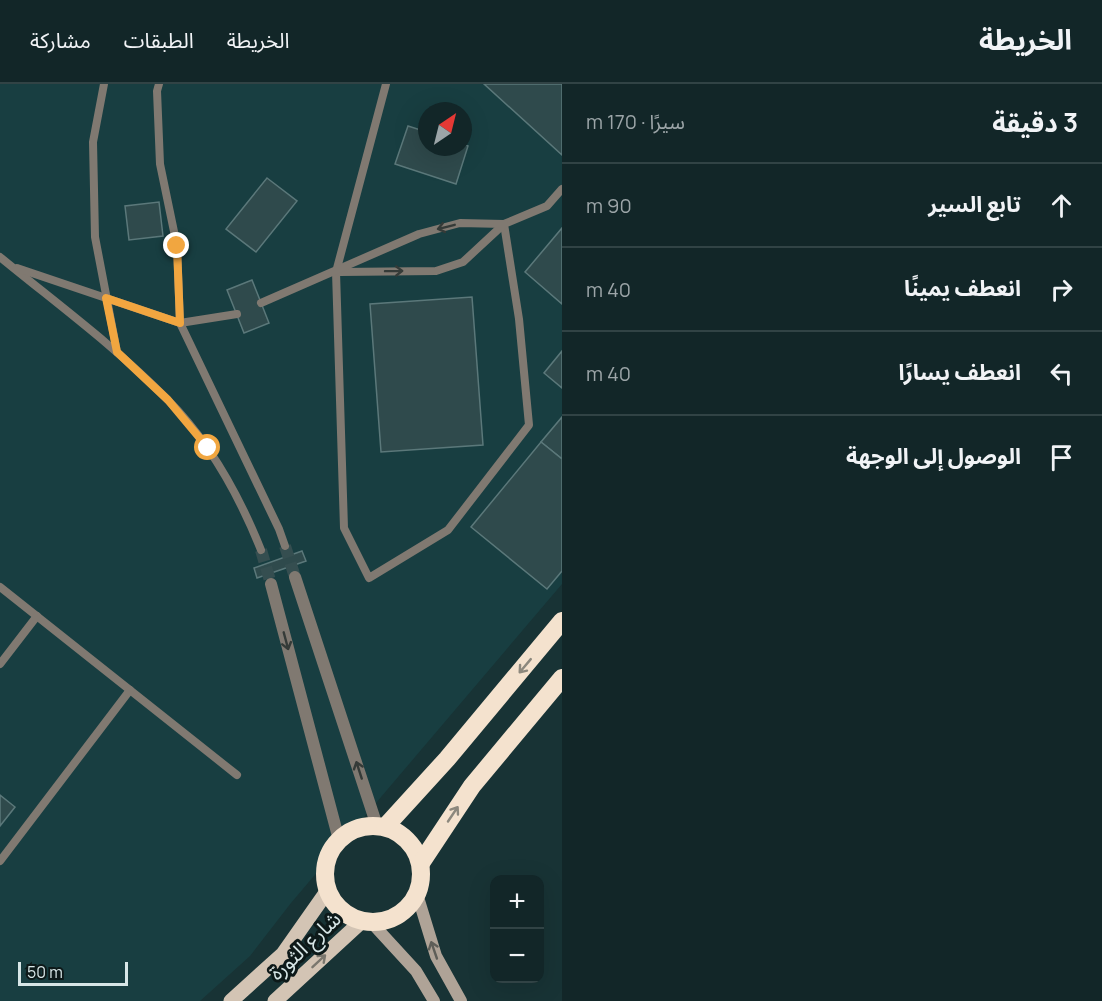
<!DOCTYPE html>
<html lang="ar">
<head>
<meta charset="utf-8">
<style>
	body { margin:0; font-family:Manrope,"Noto Sans Arabic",sans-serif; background:#1b2e30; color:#f1f3f6; direction:rtl }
	.controls { position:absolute; right:18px; bottom:18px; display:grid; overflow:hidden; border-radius:12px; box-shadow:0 6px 24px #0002 }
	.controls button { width:54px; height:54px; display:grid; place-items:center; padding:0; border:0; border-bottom:2px solid #314345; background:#122628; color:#f1f3f6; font:30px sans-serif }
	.compass { position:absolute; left:418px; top:18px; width:54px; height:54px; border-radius:50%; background:#122628; box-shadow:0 6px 24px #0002; rotate:35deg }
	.scale { position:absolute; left:18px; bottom:15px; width:110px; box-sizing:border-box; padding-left:6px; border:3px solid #d7e6e7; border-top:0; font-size:16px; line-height:21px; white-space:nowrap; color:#d7e6e7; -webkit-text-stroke:4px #0d1919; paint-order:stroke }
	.stop { position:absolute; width:18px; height:18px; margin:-14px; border:4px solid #f1a640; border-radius:50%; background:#fff }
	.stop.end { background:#f1a640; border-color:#fff; box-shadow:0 2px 6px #0008 }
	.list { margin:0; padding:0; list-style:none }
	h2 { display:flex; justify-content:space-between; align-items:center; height:78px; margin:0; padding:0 24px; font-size:26px }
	h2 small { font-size:20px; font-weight:400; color:#9ca5a8 }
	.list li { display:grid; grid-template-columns:39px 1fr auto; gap:18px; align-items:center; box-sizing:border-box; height:84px; padding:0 24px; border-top:2px solid #314345 }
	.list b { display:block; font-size:22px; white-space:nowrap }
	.list em { font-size:20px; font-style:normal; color:#9ca5a8 }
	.icon { flex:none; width:33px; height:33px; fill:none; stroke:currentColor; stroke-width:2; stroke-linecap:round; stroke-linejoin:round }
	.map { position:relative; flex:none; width:562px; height:917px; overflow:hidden; direction:ltr }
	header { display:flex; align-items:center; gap:36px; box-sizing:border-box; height:84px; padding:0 30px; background:#122628; border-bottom:2px solid #314345 }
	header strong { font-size:28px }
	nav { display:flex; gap:33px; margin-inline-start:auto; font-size:21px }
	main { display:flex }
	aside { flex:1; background:#122628 }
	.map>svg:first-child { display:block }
	.built { fill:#183e41; fill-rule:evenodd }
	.building { fill:#2f4a4c; stroke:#5b787a; stroke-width:1.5 }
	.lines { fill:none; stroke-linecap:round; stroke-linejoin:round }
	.street-tunnel { stroke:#354e50; stroke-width:12; stroke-dasharray:12 6; stroke-linecap:butt }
	.lane { stroke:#807971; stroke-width:8 }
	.street { stroke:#807971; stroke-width:12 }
	.secondary { stroke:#afa397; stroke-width:12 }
	.primary { stroke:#d3c4b4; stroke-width:15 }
	.highway { stroke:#f4e2ce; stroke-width:18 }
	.oneway { stroke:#353b38 }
	.oneway2 { stroke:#8c887d }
	.oneway3 { stroke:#5e5e58 }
	.oneway4 { stroke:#7a776e }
	.route { stroke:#f1a640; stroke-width:8 }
	.labels { text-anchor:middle; stroke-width:6; stroke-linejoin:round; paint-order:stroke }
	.street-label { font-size:21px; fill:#d7e6e7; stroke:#0d1919 }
</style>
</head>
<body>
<header>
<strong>الخريطة</strong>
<nav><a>الخريطة</a><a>الطبقات</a><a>مشاركة</a></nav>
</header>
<main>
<aside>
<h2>3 دقيقة<small>سيرًا · 170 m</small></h2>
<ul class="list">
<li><svg class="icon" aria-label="ahead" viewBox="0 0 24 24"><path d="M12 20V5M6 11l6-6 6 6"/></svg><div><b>تابع السير</b></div><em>90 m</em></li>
<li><svg class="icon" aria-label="right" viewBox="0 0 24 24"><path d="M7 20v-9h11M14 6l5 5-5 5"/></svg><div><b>انعطف يمينًا</b></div><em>40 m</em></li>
<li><svg class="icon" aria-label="left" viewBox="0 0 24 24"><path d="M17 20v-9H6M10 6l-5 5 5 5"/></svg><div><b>انعطف يسارًا</b></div><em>40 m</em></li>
<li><svg class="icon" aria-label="arrive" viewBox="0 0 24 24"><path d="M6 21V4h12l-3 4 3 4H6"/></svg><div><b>الوصول إلى الوجهة</b></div></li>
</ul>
</aside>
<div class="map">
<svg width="562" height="917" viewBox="0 0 562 917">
	<rect width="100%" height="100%" fill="#183335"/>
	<path class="built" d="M0 0H562V500L291 819 250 872 200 917H0ZM427 27H463V63H427Z"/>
	<g class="building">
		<path d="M484 0H562V71Z"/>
		<path d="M408 42 427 48V63H463V60L468 62 456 100 395 80Z"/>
		<path d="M267 94 297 117 256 168 226 145Z"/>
		<path d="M159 118 163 152 129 156 125 122Z"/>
		<path d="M562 144V220L525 188Z"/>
		<path d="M252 196 269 239 244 249 227 206Z"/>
		<path d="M472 213 483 361 381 368 370 220Z"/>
		<path d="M562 267V304L544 289Z"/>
		<path d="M562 333V375L541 358Z"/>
		<path d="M541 358 562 375V487L547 505 471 443Z"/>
		<path d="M302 467 306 477 257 494 254 484Z"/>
		<path d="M0 711 15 723 0 742Z"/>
	</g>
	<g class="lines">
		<g class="street-tunnel">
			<path d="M285 462 295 493"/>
			<path d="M261 466 271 500"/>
		</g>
		<g class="lane">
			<path d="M104 0 93 58 95 153 117 268"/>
			<path d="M159 0 157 7 160 80 177 162 180 239 279 445 285 462"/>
			<path d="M386 0 336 188 344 444 369 494 448 446 529 341 519 235 504 140"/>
			<path d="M0 173C56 219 116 263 167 315 209 357 239 411 261 466"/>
			<path d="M17 184 180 239 237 230"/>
			<path d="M340 188 436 187 463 178 504 140 547 122 562 105"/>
			<path d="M261 219 419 150 460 139 504 140"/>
			<path d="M0 503 237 691"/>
			<path d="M0 580 37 532"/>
			<path d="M0 777 130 606"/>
		</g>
		<g class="street">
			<path d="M295 493 377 742"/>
			<path d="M271 500 339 756"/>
		</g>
		<g class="secondary">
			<path d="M417 810 436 872 461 917"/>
			<path d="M371 838 416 887 434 917"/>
		</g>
		<g class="primary">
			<path d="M231 917 283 870 328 806"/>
			<path d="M275 917 362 837"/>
		</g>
		<g class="highway">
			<circle cx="373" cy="790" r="48"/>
			<path d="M385 743 447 675 562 537"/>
			<path d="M421 779 472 702 562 594"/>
		</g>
	</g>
	<defs><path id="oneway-shaft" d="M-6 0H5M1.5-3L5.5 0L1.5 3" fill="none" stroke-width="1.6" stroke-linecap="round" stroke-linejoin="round" transform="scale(1.5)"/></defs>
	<g class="oneway">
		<use href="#oneway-shaft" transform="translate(446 143) rotate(166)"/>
		<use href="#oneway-shaft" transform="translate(394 187) rotate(-1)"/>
		<use href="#oneway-shaft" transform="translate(286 557) rotate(75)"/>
		<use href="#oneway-shaft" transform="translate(359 686) rotate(-108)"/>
	</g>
	<g class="oneway2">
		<use href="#oneway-shaft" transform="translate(525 582) rotate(130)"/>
		<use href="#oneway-shaft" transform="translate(453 730) rotate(-56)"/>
	</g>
	<use class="oneway3" href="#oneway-shaft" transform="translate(434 866) rotate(-109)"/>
	<use class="oneway4" href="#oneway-shaft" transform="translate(319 877) rotate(-43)"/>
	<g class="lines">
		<path class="route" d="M177 162 180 239 106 214 117 268 168 316 208 364"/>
	</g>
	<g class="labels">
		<g class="street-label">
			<text transform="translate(305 862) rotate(-43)" y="7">شارع الثورة</text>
		</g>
	</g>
</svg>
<div class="controls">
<button>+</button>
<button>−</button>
</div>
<svg class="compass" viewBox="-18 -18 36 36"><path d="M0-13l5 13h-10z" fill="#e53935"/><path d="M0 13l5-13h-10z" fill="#9ca5a8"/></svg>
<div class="scale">50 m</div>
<div class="stop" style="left:208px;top:364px"></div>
<div class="stop end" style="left:177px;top:162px"></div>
</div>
</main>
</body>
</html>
